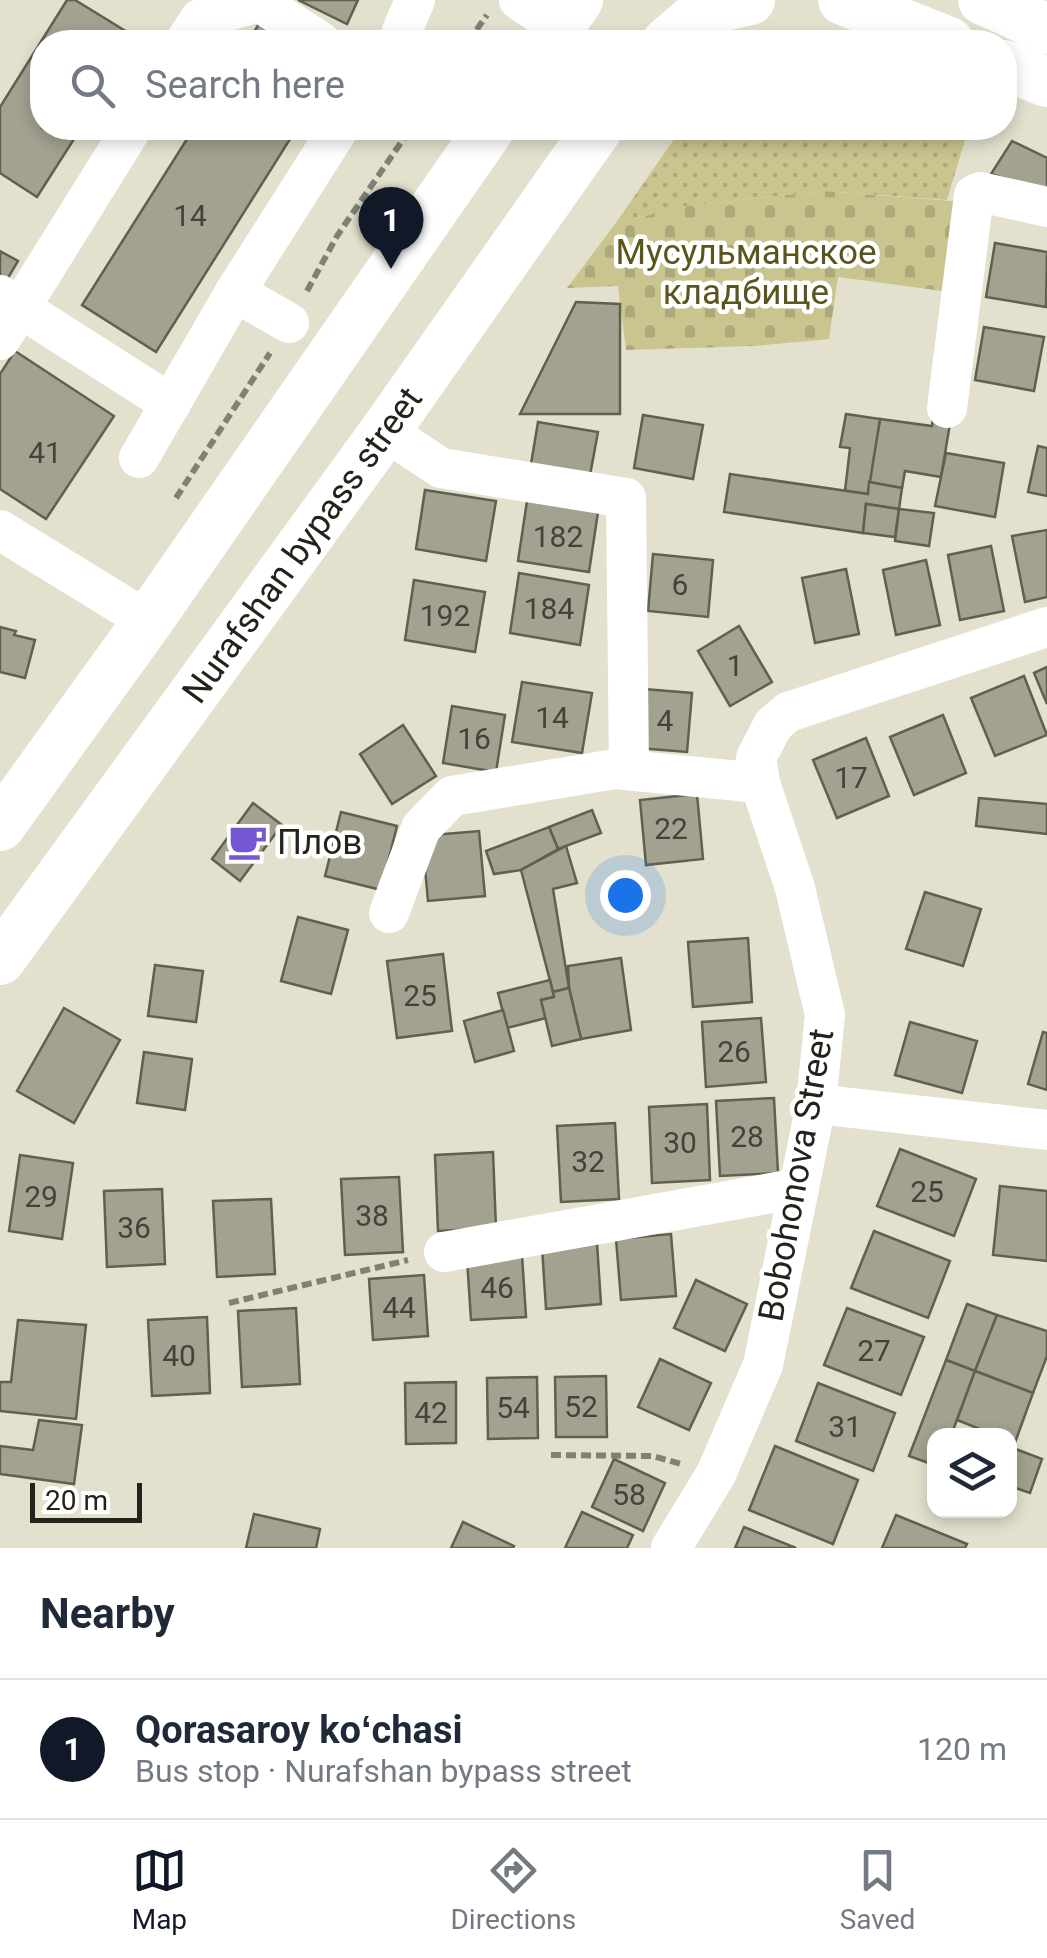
<!DOCTYPE html>
<html lang="en">
<head>
<meta charset="utf-8">
<style>
	body { margin:0; font-family:Roboto,sans-serif; background:#f2f2f3; color:#1f2937 }
	.controls { position:absolute; right:30px; bottom:30px; display:grid; overflow:hidden; border-radius:20px; box-shadow:0 5px 15px #0003 }
	.controls button { width:90px; height:90px; display:grid; place-items:center; padding:0; border:0; border-bottom:2px solid #e0e1e3; background:#fff; color:#1f2937; font:50px sans-serif }
	.scale { position:absolute; left:30px; bottom:25px; width:112px; box-sizing:border-box; padding-left:10px; border:5px solid #23231c; border-top:0; font-size:28px; line-height:35px; white-space:nowrap; color:#23231c; -webkit-text-stroke:8px #fff; paint-order:stroke }
	.you { position:absolute; left:625px; top:895px; width:35px; height:35px; margin:-25px; border:8px solid #fff; border-radius:50%; background:#1a73e8; box-shadow:0 0 0 15px #1a73e833 }
	.badge { display:grid; place-items:center; width:65px; height:65px; border-radius:50%; background:#111827; color:#fff; font-size:32px; font-weight:700 }
	.pin { position:absolute; translate:-50% -82px; filter:drop-shadow(0 2px 5px #0008) }
	.pin::after { content:''; position:absolute; top:52px; width:35px; height:30px; background:inherit; clip-path:polygon(0 0,100% 0,50% 100%) }
	.list { margin:0; padding:0; list-style:none }
	h2 { display:flex; justify-content:space-between; align-items:center; height:130px; margin:0; padding:0 40px; font-size:42px }
	h2 small { font-size:32px; font-weight:400; color:#747a83 }
	.list li { display:grid; grid-template-columns:65px 1fr auto; gap:30px; align-items:center; box-sizing:border-box; height:140px; padding:0 40px; border-top:2px solid #e0e1e3 }
	.list b { display:block; font-size:38px; white-space:nowrap }
	.list p { margin:0; font-size:32px; white-space:nowrap; color:#747a83 }
	.list em { font-size:32px; font-style:normal; color:#747a83 }
	.icon { flex:none; width:55px; height:55px; fill:none; stroke:currentColor; stroke-width:2; stroke-linecap:round; stroke-linejoin:round }
	.map { position:relative; flex:none; width:1047px; height:1548px; overflow:hidden }
	.search { position:absolute; background:#fff; box-shadow:0 5px 15px #0003; left:30px; right:30px; top:30px; height:110px; display:flex; align-items:center; gap:25px; box-sizing:border-box; padding:0 35px; border-radius:40px; color:#747a83; font-size:38px }
	.sheet { height:270px; background:#fff }
	nav { display:flex; justify-content:space-around; align-items:center; box-sizing:border-box; height:140px; border-top:2px solid #e0e1e3; background:#fff; font-size:28px; color:#747a83 }
	nav a { display:grid; justify-items:center; gap:5px }
	nav .on { color:#111827 }
	.map>svg:first-child { display:block }
	.grass { fill:url(#grass-dots) }
	.cemetery { fill:url(#cemetery-stones) }
	.building { fill:#a3a290; stroke:#616050; stroke-width:2.5 }
	.lines { fill:none; stroke-linecap:round; stroke-linejoin:round }
	.path { stroke:#818074; stroke-width:6; stroke-dasharray:10 5; stroke-linecap:butt }
	.minor { stroke:#fff; stroke-width:40 }
	.major { stroke:#fff; stroke-width:50 }
	.labels { text-anchor:middle; stroke-width:9; stroke-linejoin:round; paint-order:stroke }
	.number-label { font-size:30px; fill:#434339 }
	.park-label { font-size:35px; fill:#5b551d; stroke:#fff }
	.street-label { font-size:35px; fill:#23231c; stroke:#fff }
	.poi-label { font-size:35px; fill:#23231c; stroke:#fff; text-anchor:start }
</style>
</head>
<body>
<div class="map">
<svg width="1047" height="1548" viewBox="0 0 1047 1548">
	<defs>
		<pattern id="grass-dots" width="8" height="8" patternUnits="userSpaceOnUse" patternTransform="scale(2.5)"><rect width="8" height="8" fill="#cac58e"/><path d="M2 2h.1M6 6h.1" fill="none" stroke="#ada97a" stroke-width="1.8" stroke-linecap="round"/></pattern>
		<pattern id="cemetery-stones" width="16" height="16" patternUnits="userSpaceOnUse" patternTransform="scale(2.5)"><rect width="16" height="16" fill="#cac58e"/><path d="M2 7V4a2 2 0 0 1 4 0v3zM10 15v-3a2 2 0 0 1 4 0v3z" fill="#ada97a"/></pattern>
	</defs>
	<rect width="100%" height="100%" fill="#e3e1ce"/>
	<path class="grass" d="M682 128H962L968 130 947 200 824 191 679 207 615 224Z"/>
	<path class="cemetery" d="M824 191 965 202 950 292 838 277 829 339 755 346 626 350 618 286 567 288 615 224 679 207Z"/>
	<g class="building">
		<path d="M67 0H75L137 38 134 42H42V128H81L37 197 0 173V107Z"/>
		<path d="M298 0H358L347 24Z"/>
		<path d="M260 22 293 42H248Z"/>
		<path d="M194 128H297L156 352 82 305Z"/>
		<path d="M1012 141 1047 158V193L991 174Z"/>
		<path d="M995 243 1047 252 1046 307 986 297Z"/>
		<path d="M0 251 18 261 4 285 0 282Z"/>
		<path d="M576 302 620 304V414H520Z"/>
		<path d="M984 327 1044 337 1034 391 975 380Z"/>
		<path d="M15 351 114 416 46 519 0 489V374Z"/>
		<path d="M934 408 952 412 941 477 905 471 902 488 869 482 880 419 932 426Z"/>
		<path d="M846 414 880 419 868 494 845 491 850 448 840 447Z"/>
		<path d="M643 415 703 425 693 479 634 468Z"/>
		<path d="M538 422 598 432 588 486 529 476Z"/>
		<path d="M1038 446 1047 448V496L1028 492Z"/>
		<path d="M946 453 1004 463 995 517 935 506Z"/>
		<path d="M730 474 868 494 869 482 902 488 899 509 866 504 863 533 724 512Z"/>
		<path d="M425 490 496 501 486 561 416 549Z"/>
		<path d="M527 501 598 512 589 572 518 561Z"/>
		<path d="M866 504 899 509 895 537 863 533Z"/>
		<path d="M899 509 934 513 929 546 895 541Z"/>
		<path d="M1047 530V597L1025 602 1012 536Z"/>
		<path d="M991 546 1004 611 960 620 948 555Z"/>
		<path d="M653 554 713 560 708 617 648 611Z"/>
		<path d="M926 560 940 625 896 635 883 570Z"/>
		<path d="M846 569 859 634 815 643 802 578Z"/>
		<path d="M519 573 589 585 580 645 510 633Z"/>
		<path d="M414 580 485 592 475 652 405 640Z"/>
		<path d="M739 626 772 682 730 706 698 651Z"/>
		<path d="M0 627 16 631 14 635 35 640 25 678 0 672Z"/>
		<path d="M1047 667V704L1034 673Z"/>
		<path d="M1024 676 1047 735 995 756 971 698Z"/>
		<path d="M522 682 592 693 582 753 512 742Z"/>
		<path d="M644 689 692 693 687 752 638 748Z"/>
		<path d="M452 706 505 715 496 772 443 763Z"/>
		<path d="M943 715 966 773 914 795 890 737Z"/>
		<path d="M403 725 436 776 392 804 360 754Z"/>
		<path d="M866 738 889 796 837 818 813 760Z"/>
		<path d="M697 794 703 859 646 865 640 800Z"/>
		<path d="M979 798 1047 804V834L976 826Z"/>
		<path d="M253 803 282 825 240 881 212 859Z"/>
		<path d="M592 810 601 833 558 849 549 827Z"/>
		<path d="M341 812 397 826 381 890 325 876Z"/>
		<path d="M549 827 558 849 521 870 494 874 486 851Z"/>
		<path d="M479 831 485 896 428 901 422 836Z"/>
		<path d="M566 846 577 883 553 889 569 988 553 992 521 870Z"/>
		<path d="M925 892 981 909 963 966 906 949Z"/>
		<path d="M298 917 348 930 331 994 281 981Z"/>
		<path d="M748 938 752 1002 693 1007 688 942Z"/>
		<path d="M443 954 452 1031 397 1038 387 961Z"/>
		<path d="M621 958 631 1030 581 1039 569 988 568 966Z"/>
		<path d="M155 965 203 971 196 1022 148 1016Z"/>
		<path d="M550 980 554 997 541 1000 546 1018 507 1028 498 993Z"/>
		<path d="M569 988 581 1039 552 1046 541 1000 554 997 553 992Z"/>
		<path d="M64 1008 120 1040 74 1123 17 1091Z"/>
		<path d="M503 1010 514 1051 475 1062 464 1021Z"/>
		<path d="M761 1018 766 1082 706 1087 702 1022Z"/>
		<path d="M910 1022 977 1041 962 1093 895 1075Z"/>
		<path d="M1043 1032 1047 1033V1090L1028 1084Z"/>
		<path d="M144 1052 192 1059 185 1110 137 1103Z"/>
		<path d="M774 1098 778 1173 720 1176 716 1101Z"/>
		<path d="M707 1104 710 1180 652 1183 649 1107Z"/>
		<path d="M615 1123 619 1199 561 1202 557 1126Z"/>
		<path d="M900 1149 976 1179 954 1236 877 1206Z"/>
		<path d="M493 1152 496 1228 438 1231 435 1155Z"/>
		<path d="M20 1155 73 1163 62 1239 9 1231Z"/>
		<path d="M399 1177 403 1252 345 1255 341 1179Z"/>
		<path d="M1000 1186 1047 1191V1261L993 1255Z"/>
		<path d="M162 1189 165 1264 107 1267 104 1191Z"/>
		<path d="M271 1199 275 1274 217 1277 213 1201Z"/>
		<path d="M874 1231 950 1261 928 1318 851 1288Z"/>
		<path d="M671 1234 676 1296 621 1300 616 1239Z"/>
		<path d="M597 1243 601 1304 546 1309 542 1247Z"/>
		<path d="M522 1255 526 1317 471 1320 467 1259Z"/>
		<path d="M424 1275 428 1336 373 1340 369 1279Z"/>
		<path d="M696 1280 747 1304 725 1351 674 1328Z"/>
		<path d="M967 1304 997 1315 975 1371 946 1360Z"/>
		<path d="M296 1308 300 1384 242 1387 238 1311Z"/>
		<path d="M847 1308 924 1337 901 1395 824 1365Z"/>
		<path d="M997 1315 1047 1331V1356L1033 1393 975 1371Z"/>
		<path d="M207 1317 210 1393 152 1396 148 1320Z"/>
		<path d="M18 1320 86 1325 76 1419 0 1411V1382H11Z"/>
		<path d="M660 1359 711 1383 689 1430 638 1407Z"/>
		<path d="M946 1360 975 1371 951 1436H934V1465L909 1456Z"/>
		<path d="M975 1371 1033 1393 1013 1448 1042 1459 1030 1493 1010 1486V1436H984L985 1431 957 1420Z"/>
		<path d="M606 1376 607 1437H556L555 1377Z"/>
		<path d="M537 1377 538 1438 488 1439 487 1378Z"/>
		<path d="M456 1382V1443L406 1444 405 1383Z"/>
		<path d="M818 1383 895 1413 873 1471 796 1441Z"/>
		<path d="M39 1420 82 1425 74 1484 0 1474V1446L33 1450Z"/>
		<path d="M775 1446 858 1480 833 1544 749 1510Z"/>
		<path d="M614 1459 665 1483 643 1531 592 1507Z"/>
		<path d="M582 1512 633 1535 627 1548H565Z"/>
		<path d="M254 1514 320 1529 316 1548H246Z"/>
		<path d="M896 1515 967 1544 965 1548H882Z"/>
		<path d="M463 1522 514 1546 513 1548H451Z"/>
		<path d="M744 1527 796 1548H735Z"/>
	</g>
	<g class="lines">
		<g class="path">
			<path d="M468 42 487 15"/>
			<path d="M307 291 337 236 411 128"/>
			<path d="M176 498 270 353"/>
			<path d="M229 1303 408 1260"/>
			<path d="M551 1455 653 1456 681 1464"/>
		</g>
		<g class="minor">
			<path d="M519 0 559 27"/>
			<path d="M402 31 415 0"/>
			<path d="M185 42 200 19 259 2 321 42"/>
			<path d="M235 292 289 323"/>
			<path d="M0 295 171 404"/>
			<path d="M0 340 132 128"/>
			<path d="M947 408 974 195 980 192 1047 207"/>
			<path d="M385 431 441 468 626 498 629 769"/>
			<path d="M139 458 235 292 339 128"/>
			<path d="M0 530 148 621"/>
			<path d="M389 913 421 828 452 796 615 769 760 783"/>
			<path d="M816 1104 1047 1130"/>
			<path d="M444 1252 799 1188"/>
			<path d="M671 1548 716 1474 763 1365 816 1104 825 1015 795 888 760 783 756 758 773 725 788 712 1047 627"/>
		</g>
		<g class="major">
			<path d="M843 0 949 42"/>
			<path d="M983 0 1047 29"/>
			<path d="M549 42 578 0"/>
			<path d="M667 42 705 10 750 0"/>
			<path d="M1004 65 1047 82"/>
			<path d="M0 826 148 621 490 128"/>
			<path d="M0 960 385 431 598 128"/>
		</g>
	</g>
	<defs>
		<symbol id="cafe-bare" viewBox="-9 -9 18 18"><path d="M-5.5-4.5H6V0H3Q3 3.5 0 3.5H-2.5Q-5.5 3.5-5.5 0ZM3-3.2v2h1.7v-2ZM-6 4.5H4V6H-6Z" fill="#7457d1" stroke="#fff" stroke-width="2.5" paint-order="stroke"/></symbol>
	</defs>
	<g fill-rule="evenodd">
		<use href="#cafe-bare" x="220" y="814" width="55" height="55"/>
	</g>
	<g class="labels">
		<g class="number-label">
			<text x="190" y="226">14</text>
			<text x="45" y="463">41</text>
			<text x="558" y="547">182</text>
			<text x="680" y="595">6</text>
			<text x="549" y="619">184</text>
			<text x="445" y="626">192</text>
			<text x="735" y="676">1</text>
			<text x="552" y="728">14</text>
			<text x="665" y="731">4</text>
			<text x="474" y="749">16</text>
			<text x="851" y="788">17</text>
			<text x="671" y="839">22</text>
			<text x="420" y="1006">25</text>
			<text x="734" y="1062">26</text>
			<text x="747" y="1147">28</text>
			<text x="680" y="1153">30</text>
			<text x="588" y="1172">32</text>
			<text x="927" y="1202">25</text>
			<text x="41" y="1207">29</text>
			<text x="372" y="1226">38</text>
			<text x="134" y="1238">36</text>
			<text x="497" y="1298">46</text>
			<text x="399" y="1318">44</text>
			<text x="874" y="1361">27</text>
			<text x="179" y="1366">40</text>
			<text x="581" y="1417">52</text>
			<text x="513" y="1418">54</text>
			<text x="431" y="1423">42</text>
			<text x="845" y="1437">31</text>
			<text x="629" y="1505">58</text>
		</g>
		<g class="park-label">
			<text x="746" y="264">Мусульманское<tspan x="746" dy="40">кладбище</tspan></text>
		</g>
		<g class="street-label">
			<text transform="translate(302 545) rotate(-54)" y="12">Nurafshan bypass street</text>
			<text transform="translate(796 1175) rotate(-80)" y="12">Bobohonova Street</text>
		</g>
		<g class="poi-label">
			<text x="277" y="854">Плов</text>
		</g>
	</g>
</svg>
<div class="controls">
<button><svg class="icon" aria-label="layers" viewBox="0 0 24 24"><path d="M12 4l9 5-9 5-9-5zM3 14l9 5 9-5"/></svg></button>
</div>
<div class="scale">20 m</div>
<div class="you"></div>
<div class="pin badge" style="left:391px;top:269px">1</div>
<div class="search"><svg class="icon" aria-label="search" viewBox="0 0 24 24"><circle cx="10" cy="10" r="6"/><path d="M15 15l6 6"/></svg>Search here</div>
</div>
<section class="sheet">
<h2>Nearby<small></small></h2>
<ul class="list">
<li><span class="badge">1</span><div><b>Qorasaroy koʻchasi</b><p>Bus stop · Nurafshan bypass street</p></div><em>120 m</em></li>
</ul>
</section>
<nav>
<a class="on"><svg class="icon" aria-label="map" viewBox="0 0 24 24"><path d="M3 6l6-2 6 2 6-2v14l-6 2-6-2-6 2zM9 4v14M15 6v14"/></svg>Map</a>
<a><svg class="icon" aria-label="directions" viewBox="0 0 24 24"><path d="M12 3l9 9-9 9-9-9zM9 14v-3h6M13 9l2 2-2 2"/></svg>Directions</a>
<a><svg class="icon" aria-label="saved" viewBox="0 0 24 24"><path d="M7 4h10v16l-5-4-5 4z"/></svg>Saved</a>
</nav>
</body>
</html>
